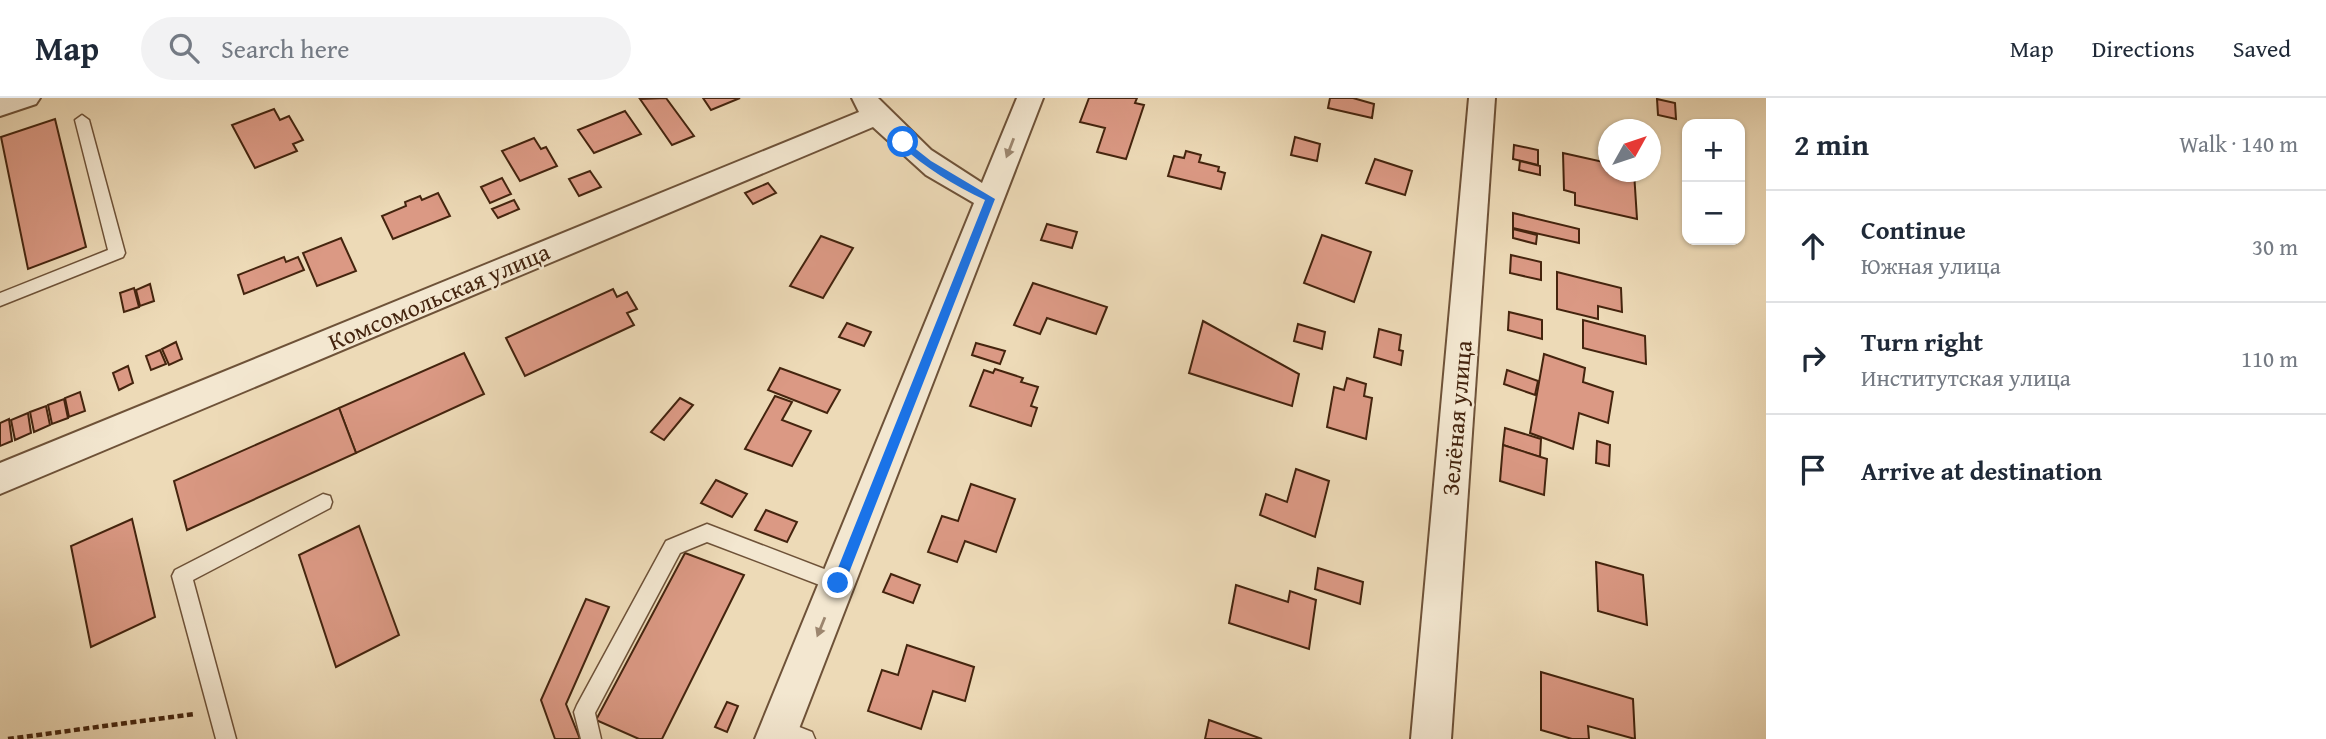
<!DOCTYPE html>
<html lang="en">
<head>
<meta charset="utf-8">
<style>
	body { margin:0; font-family:"Gentium Book Plus",serif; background:#f2f2f3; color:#1f2937 }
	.controls { position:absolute; right:21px; top:21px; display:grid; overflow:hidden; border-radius:14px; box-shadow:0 2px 5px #0004 }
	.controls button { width:63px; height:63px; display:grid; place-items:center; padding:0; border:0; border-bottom:2px solid #e0e1e3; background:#fff; color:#1f2937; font:35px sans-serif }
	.compass { position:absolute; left:1598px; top:21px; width:63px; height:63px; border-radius:50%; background:#fff; box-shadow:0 2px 5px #0004; rotate:50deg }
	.stop { position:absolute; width:21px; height:21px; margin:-16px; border:5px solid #1a73e8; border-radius:50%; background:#fff }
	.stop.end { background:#1a73e8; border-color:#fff; box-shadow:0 2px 7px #0008 }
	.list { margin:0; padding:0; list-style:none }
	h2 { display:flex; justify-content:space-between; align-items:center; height:91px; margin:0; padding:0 28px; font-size:30px }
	h2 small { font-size:23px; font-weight:400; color:#747a83 }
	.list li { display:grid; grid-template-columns:46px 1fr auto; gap:21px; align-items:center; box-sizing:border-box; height:112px; padding:0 28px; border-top:2px solid #e0e1e3 }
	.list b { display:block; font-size:26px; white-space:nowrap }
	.list p { margin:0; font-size:23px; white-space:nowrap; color:#747a83 }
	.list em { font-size:23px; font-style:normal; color:#747a83 }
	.icon { flex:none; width:38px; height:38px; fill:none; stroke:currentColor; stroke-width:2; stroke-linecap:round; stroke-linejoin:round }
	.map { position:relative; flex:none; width:1766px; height:641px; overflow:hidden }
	header { display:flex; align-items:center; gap:42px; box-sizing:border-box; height:98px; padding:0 35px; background:#fff; border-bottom:2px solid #e0e1e3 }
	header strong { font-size:33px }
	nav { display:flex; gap:38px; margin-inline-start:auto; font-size:24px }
	.search { width:490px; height:63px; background:#f2f2f3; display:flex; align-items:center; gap:18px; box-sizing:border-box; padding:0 24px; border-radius:38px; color:#747a83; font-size:26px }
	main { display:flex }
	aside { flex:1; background:#fff }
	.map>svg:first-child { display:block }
	.building { fill:#db9984; stroke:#44240e; stroke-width:2 }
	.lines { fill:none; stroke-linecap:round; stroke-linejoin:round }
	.lane-casing { stroke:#6e5238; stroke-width:3 }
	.street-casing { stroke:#6e5238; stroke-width:4 }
	.path { stroke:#44240e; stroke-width:4.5; stroke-dasharray:6 3.5; stroke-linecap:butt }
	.lane { fill:#f3e7d0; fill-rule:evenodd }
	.street { fill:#f3e7d0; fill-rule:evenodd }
	.oneway { fill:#9c866f }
	.route { fill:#1a73e8 }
	.labels { text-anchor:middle; stroke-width:5; stroke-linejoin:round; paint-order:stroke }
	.street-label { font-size:24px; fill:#44240e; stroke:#f3e7d0 }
</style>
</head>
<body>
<header>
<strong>Map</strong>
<div class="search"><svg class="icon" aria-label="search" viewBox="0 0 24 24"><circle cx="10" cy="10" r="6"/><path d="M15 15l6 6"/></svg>Search here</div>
<nav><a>Map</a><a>Directions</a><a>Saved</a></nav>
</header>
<main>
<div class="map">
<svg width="1766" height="641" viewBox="0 0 1766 641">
	<rect width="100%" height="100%" fill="#eddab7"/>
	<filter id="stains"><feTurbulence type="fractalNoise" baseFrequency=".00286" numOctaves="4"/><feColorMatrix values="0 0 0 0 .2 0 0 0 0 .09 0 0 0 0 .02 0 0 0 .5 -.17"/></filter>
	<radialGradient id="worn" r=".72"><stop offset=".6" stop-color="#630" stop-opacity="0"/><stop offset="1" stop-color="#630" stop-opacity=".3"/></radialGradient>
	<g class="building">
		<path d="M666 0 694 38 672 47 640 1Z"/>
		<path d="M703 0H740L711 12Z"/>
		<path d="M1089 0H1137L1135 5 1144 7 1126 61 1097 54 1105 30 1080 24Z"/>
		<path d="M1330 0H1353L1374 6 1372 20 1328 10Z"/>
		<path d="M1657 1 1675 5 1676 21 1658 17Z"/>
		<path d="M274 11 280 22 289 18 303 42 293 46 297 53 255 70 232 27Z"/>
		<path d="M625 13 641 36 594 55 578 32Z"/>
		<path d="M55 21 86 149 28 171 1 39Z"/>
		<path d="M1295 39 1320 46 1317 63 1291 57Z"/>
		<path d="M534 40 541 51 546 49 557 68 520 83 502 53Z"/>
		<path d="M1514 47 1538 52V67L1513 61Z"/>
		<path d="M1186 53 1201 57 1199 64 1219 69 1218 73 1225 75 1221 91 1168 78 1174 58 1184 60Z"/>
		<path d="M1563 55 1608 65V74H1634L1637 121 1575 107V95L1564 92Z"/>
		<path d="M1375 61 1412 73 1405 97 1366 85Z"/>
		<path d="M1520 63 1540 68V77L1519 72Z"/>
		<path d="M590 73 601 89 579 98 569 81Z"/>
		<path d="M502 80 511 96 490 105 481 89Z"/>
		<path d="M768 85 776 95 753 106 745 95Z"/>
		<path d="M438 95 450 118 393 141 382 118 406 108 405 104 420 98 422 102Z"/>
		<path d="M514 102 519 111 498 120 492 111Z"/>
		<path d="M1513 115 1579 131V145L1513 130Z"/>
		<path d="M1047 126 1077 134 1072 150 1041 142Z"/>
		<path d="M1513 131 1537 137 1536 146 1513 140Z"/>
		<path d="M1322 137 1371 154 1354 204 1304 185Z"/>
		<path d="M821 138 853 150 823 200 790 188Z"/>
		<path d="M341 140 356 173 317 188 303 155Z"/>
		<path d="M1511 157 1541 164V182L1510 175Z"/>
		<path d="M284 159 286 164 298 159 304 172 244 196 238 177Z"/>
		<path d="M1557 174 1621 190 1622 214 1598 208V221L1557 211Z"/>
		<path d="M1033 185 1107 209 1096 236 1047 220 1040 236 1014 227Z"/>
		<path d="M150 186 154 203 140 208 136 192Z"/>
		<path d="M134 190 139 209 124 214 120 195Z"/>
		<path d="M613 191 617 199 627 194 637 211 627 215 634 227 525 278 506 240Z"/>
		<path d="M1509 214 1542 222V241L1508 232Z"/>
		<path d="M1583 222 1645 238 1646 266 1583 250Z"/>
		<path d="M1203 223 1299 276 1292 308 1189 275Z"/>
		<path d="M847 225 871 234 864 248 839 239Z"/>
		<path d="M1298 226 1325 234 1322 251 1294 243Z"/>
		<path d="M1379 231 1401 237 1399 252 1403 253 1401 267 1374 259Z"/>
		<path d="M176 244 182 261 169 267 162 251Z"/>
		<path d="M976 245 1005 253 1000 266 972 257Z"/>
		<path d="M160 252 166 266 151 272 146 258Z"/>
		<path d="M464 255 484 296 356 355 339 310Z"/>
		<path d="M1544 256 1585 270 1583 284 1613 294 1608 325 1579 315 1573 351 1530 335Z"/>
		<path d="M128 268 133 285 119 292 113 275Z"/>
		<path d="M780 270 840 292 827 315 768 292Z"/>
		<path d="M995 271 1023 280 1021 284 1038 289 1031 308 1037 310 1031 328 970 308 984 272 993 275Z"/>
		<path d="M1507 272 1538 283 1535 297 1504 286Z"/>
		<path d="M1347 280 1366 286 1364 298 1372 300 1366 341 1327 329 1334 289 1344 292Z"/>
		<path d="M80 294 85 313 69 319 65 300Z"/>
		<path d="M775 298 792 304 782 322 811 333 792 368 745 351Z"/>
		<path d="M680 300 693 307 664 342 651 334Z"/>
		<path d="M64 301 68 320 52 326 48 307Z"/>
		<path d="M46 308 50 327 34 334 30 314Z"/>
		<path d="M339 310 356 355 187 432 174 383Z"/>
		<path d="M28 315 31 335 15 342 11 322Z"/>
		<path d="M9 321 12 343 0 348V325Z"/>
		<path d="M1505 330 1541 341 1540 359 1503 347Z"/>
		<path d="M1597 343 1610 347 1609 368 1596 365Z"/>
		<path d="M1503 347 1547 361 1544 397 1500 383Z"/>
		<path d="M1296 371 1329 383 1315 439 1260 417 1266 396 1287 404Z"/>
		<path d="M716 382 747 396 732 419 701 405Z"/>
		<path d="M971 386 1015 401 996 454 965 443 957 464 928 454 942 418 958 423Z"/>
		<path d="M766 412 797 424 787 444 755 432Z"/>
		<path d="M132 421 155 519 91 549 71 448Z"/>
		<path d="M359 428 399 537 336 569 299 457Z"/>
		<path d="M685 455 744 477 662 641H639L596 622Z"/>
		<path d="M1596 464 1643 477 1647 527 1598 513Z"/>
		<path d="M1318 470 1363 484 1360 506 1315 491Z"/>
		<path d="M891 476 920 487 913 505 883 494Z"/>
		<path d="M1236 487 1288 504 1290 493 1316 502 1309 551 1229 525Z"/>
		<path d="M586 501 609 509 566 606 580 641H555L541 602Z"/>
		<path d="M907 547 974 569 965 603 933 593 921 631 868 613 882 572 898 577Z"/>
		<path d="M1541 574 1633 601 1635 641 1588 628 1589 641H1572L1541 632Z"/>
		<path d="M727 604 738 608 727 634 715 629Z"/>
		<path d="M1209 622 1262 641H1205Z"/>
	</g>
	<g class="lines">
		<defs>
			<g id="lane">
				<path d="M82 17 89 22 125 155 123 159 0 208V195L108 152 75 22Z"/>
				<path d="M323 396 330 398 332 404 330 410 193 482 236 641H216L172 478 175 472Z"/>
				<path d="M707 426 845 479 848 485 845 491 838 494 707 444 680 455 595 615 601 641H581L574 614 577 607 666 443Z"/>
				<path d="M779 621 812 634 815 641H778L772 638 769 631 772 624Z"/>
			</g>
			<g id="street">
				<path d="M0 0H40L36 6 0 18Z"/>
				<path d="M852 0H878L931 52 982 85 1017 0H1043L795 641H755L974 105 926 77 873 29 0 396V365L859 14Z"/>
				<path d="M1469 0H1495L1451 641H1411Z"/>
			</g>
		</defs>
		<use href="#lane" class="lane-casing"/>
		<use href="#street" class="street-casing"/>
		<path class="path" d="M8 641 194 616"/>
		<use href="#lane" class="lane"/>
		<use href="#street" class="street"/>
	</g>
	<defs><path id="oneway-solid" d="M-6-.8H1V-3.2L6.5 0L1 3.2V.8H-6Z" transform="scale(1.75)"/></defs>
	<g class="oneway">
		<use href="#oneway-solid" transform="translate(1010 50) rotate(111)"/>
		<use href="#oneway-solid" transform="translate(821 529) rotate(112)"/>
	</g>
	<path class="route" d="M903 41 931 63 995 101 845 485 838 490 832 485 985 102C953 87 926 70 900 47L899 44Z"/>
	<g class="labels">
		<g class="street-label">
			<text transform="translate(439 199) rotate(-23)" y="8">Комсомольская улица</text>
			<text transform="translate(1457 320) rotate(-85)" y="8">Зелёная улица</text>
		</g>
	</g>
	<rect width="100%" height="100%" filter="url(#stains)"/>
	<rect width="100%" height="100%" fill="url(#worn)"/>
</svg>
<div class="controls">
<button>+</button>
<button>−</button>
</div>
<svg class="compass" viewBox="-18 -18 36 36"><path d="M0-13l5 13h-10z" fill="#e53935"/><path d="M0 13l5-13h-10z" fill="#747a83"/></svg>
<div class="stop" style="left:903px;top:44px"></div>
<div class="stop end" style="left:838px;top:485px"></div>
</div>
<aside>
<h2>2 min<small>Walk · 140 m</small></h2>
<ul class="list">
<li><svg class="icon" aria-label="ahead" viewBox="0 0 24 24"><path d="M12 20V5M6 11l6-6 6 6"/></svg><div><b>Continue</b><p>Южная улица</p></div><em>30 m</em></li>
<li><svg class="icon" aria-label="right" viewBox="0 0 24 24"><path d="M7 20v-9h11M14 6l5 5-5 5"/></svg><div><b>Turn right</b><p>Институтская улица</p></div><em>110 m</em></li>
<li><svg class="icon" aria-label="arrive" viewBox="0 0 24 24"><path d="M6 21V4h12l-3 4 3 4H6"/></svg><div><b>Arrive at destination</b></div></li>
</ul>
</aside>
</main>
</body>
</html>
